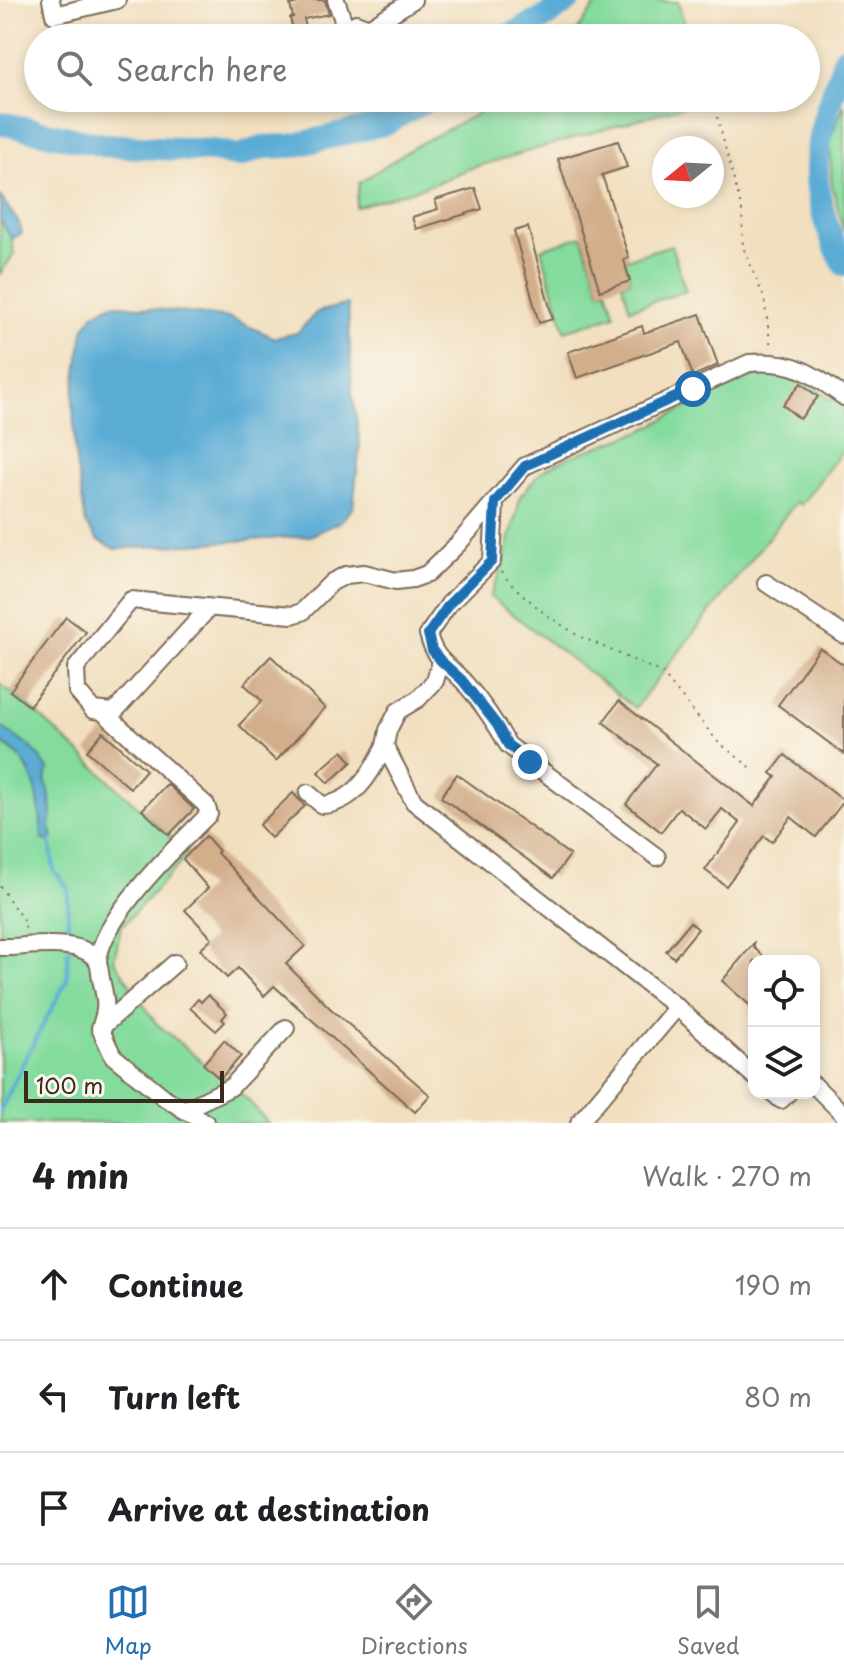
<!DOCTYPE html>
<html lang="en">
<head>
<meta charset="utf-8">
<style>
	body { margin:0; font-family:"Playpen Sans",sans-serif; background:#f2f2f2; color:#202124 }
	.controls { position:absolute; right:24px; bottom:24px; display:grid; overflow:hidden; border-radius:16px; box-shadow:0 4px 12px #0003 }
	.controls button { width:72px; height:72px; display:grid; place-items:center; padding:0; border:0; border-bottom:2px solid #e0e0e0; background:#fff; color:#202124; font:40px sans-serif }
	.compass { position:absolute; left:652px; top:136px; width:72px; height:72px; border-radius:50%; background:#fff; box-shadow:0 4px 12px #0003; rotate:252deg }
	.scale { position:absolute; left:24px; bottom:20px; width:200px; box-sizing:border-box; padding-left:8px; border:4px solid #3b2a1e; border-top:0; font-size:22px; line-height:28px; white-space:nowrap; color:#3b2a1e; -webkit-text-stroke:6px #fbf7ec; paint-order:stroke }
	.stop { position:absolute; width:24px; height:24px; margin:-18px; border:6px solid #1f6fb2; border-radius:50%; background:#fff }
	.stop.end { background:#1f6fb2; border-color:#fff; box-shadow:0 2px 8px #0008 }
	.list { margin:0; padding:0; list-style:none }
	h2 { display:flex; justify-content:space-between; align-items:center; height:104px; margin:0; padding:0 32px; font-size:34px }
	h2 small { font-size:26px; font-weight:400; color:#757577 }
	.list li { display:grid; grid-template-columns:52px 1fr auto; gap:24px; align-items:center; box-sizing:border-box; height:112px; padding:0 32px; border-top:2px solid #e0e0e0 }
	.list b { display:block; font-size:30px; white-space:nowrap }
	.list em { font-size:26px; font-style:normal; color:#757577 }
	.icon { flex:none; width:44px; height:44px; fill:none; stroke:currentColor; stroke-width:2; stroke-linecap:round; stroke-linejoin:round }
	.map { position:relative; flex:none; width:844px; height:1123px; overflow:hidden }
	.search { position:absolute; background:#fff; box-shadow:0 4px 12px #0003; left:24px; right:24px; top:24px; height:88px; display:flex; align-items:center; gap:20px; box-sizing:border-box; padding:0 28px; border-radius:44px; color:#757577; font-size:30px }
	.sheet { height:440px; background:#fff }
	nav { display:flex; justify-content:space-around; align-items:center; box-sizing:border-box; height:112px; border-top:2px solid #e0e0e0; background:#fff; font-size:22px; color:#757577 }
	nav a { display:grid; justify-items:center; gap:4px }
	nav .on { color:#1f6fb2 }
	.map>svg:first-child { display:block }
	.green { fill:#84db9e; stroke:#60825e; stroke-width:2 }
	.water { fill:#5aacd5; stroke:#4a6b7a; stroke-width:2 }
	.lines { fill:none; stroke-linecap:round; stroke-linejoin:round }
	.stream { stroke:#5aacd5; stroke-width:4 }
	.river { stroke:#5aacd5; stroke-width:24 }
	.building { fill:#d3ae8b }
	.minor-casing { stroke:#7b6956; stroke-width:20 }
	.path { stroke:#7b6956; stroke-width:2; stroke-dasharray:2 6; stroke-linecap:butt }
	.minor { stroke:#fff; stroke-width:16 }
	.route { stroke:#1f6fb2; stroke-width:10 }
</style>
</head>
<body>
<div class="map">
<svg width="844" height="1123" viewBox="0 0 844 1123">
	<rect width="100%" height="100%" fill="#fbf7ec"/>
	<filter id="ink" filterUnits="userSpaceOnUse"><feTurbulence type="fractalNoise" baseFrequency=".0125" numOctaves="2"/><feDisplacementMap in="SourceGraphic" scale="16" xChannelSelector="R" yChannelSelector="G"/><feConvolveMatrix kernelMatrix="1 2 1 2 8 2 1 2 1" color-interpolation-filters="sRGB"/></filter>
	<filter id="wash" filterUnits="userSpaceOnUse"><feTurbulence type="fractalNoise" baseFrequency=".006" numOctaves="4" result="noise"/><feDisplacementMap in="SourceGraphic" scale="32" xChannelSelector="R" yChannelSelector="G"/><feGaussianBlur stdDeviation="1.8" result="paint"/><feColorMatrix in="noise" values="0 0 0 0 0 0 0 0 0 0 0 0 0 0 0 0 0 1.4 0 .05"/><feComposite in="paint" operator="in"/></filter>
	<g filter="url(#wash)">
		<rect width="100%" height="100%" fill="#f1dfbf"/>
		<g class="green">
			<path d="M637 0 678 2 689 38H556L577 31 598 2Z"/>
			<path d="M494 98H705L708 107 687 105 468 169 434 184 356 207 359 183 415 146 477 114Z"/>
			<path d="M844 104V231L832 186 830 140Z"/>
			<path d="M0 220 12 239 14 254 0 274Z"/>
			<path d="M582 236 600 291 607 289 615 315 565 331 541 249Z"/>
			<path d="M671 245 686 291 630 309 622 284 630 281 624 260Z"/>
			<path d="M759 374 807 380 831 400 844 394V448L801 505 796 502 635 708 490 597 504 562 521 495 542 471 567 458 644 430 692 404Z"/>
			<path d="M0 684 29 706 189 854 121 927 114 960 156 1023 249 1101 268 1123H0Z"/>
		</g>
		<g class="water">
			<path d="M0 196 19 223 22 233 12 239 0 220Z"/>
			<path d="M113 304 230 318 275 338 297 333 317 312 348 304 352 392 360 444 353 508 340 522 310 536 115 549 98 540 86 524 75 455 73 399 83 331 94 313Z"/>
			<path d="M0 726 33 749 48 769 45 780 49 791 52 814 49 826 53 836 50 842 42 839C40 802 37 761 0 742Z"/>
		</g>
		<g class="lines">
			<g class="stream">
				<path d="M50 840 54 871 68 888V942"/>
				<path d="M0 1112 27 1055 67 980 68 950"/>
			</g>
			<g class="river">
				<path d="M505 38 544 18 569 0"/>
				<path d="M844 58C841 75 834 88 829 104 808 165 815 208 844 264"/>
				<path d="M0 123 103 145 213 151 239 156 263 147 292 146 387 123 430 98"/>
			</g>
		</g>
		<g id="blocks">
			<g class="building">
				<path d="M298 0H325L329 14 304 19 308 37 302 38H295L290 18 293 17 290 5 298 3Z"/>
				<path d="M618 141 627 167 602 175 629 258 624 260 630 281 600 291 558 159Z"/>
				<path d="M475 188 482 209 416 229 412 217 438 209 435 200Z"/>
				<path d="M528 227 553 319 539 323 514 231Z"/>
				<path d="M700 314 718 365 693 376 681 342 577 378 568 352 642 326 644 333Z"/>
				<path d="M801 383 818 397 800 419 783 405Z"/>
				<path d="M66 617 86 632 29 706 10 691Z"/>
				<path d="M820 648 844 665V754L778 705Z"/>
				<path d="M271 656 325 708 276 761 239 725 262 701 244 684Z"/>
				<path d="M619 701 754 806 776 777 771 773 785 755 844 801 816 837 791 817 772 842 764 836 726 886 705 870 740 823 722 809 706 829 679 808 661 832 626 804 657 764 603 722Z"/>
				<path d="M103 732 146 770 130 788 87 751Z"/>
				<path d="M342 751 352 762 328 783 318 772Z"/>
				<path d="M457 774 570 855 553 878 441 797Z"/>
				<path d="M167 784 194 809 169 835 142 810Z"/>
				<path d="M293 793 305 806 271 838 259 825Z"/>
				<path d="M206 836 219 851 217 853 305 946 286 964 331 1009 430 1095 415 1112 274 986 264 996 238 968 227 978 200 949 212 938 185 910 208 888 183 859Z"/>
				<path d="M690 922 698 929 674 958 666 951Z"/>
				<path d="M754 943V948L769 961H754V1009L722 981Z"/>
				<path d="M208 995 227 1013 222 1019 225 1022 216 1031 190 1008 198 999 201 1002Z"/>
				<path d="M224 1040 241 1056 220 1079 203 1064Z"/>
			</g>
		</g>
	</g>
	<g filter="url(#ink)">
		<use href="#blocks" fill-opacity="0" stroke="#7b6956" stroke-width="2"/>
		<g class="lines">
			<defs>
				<g id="minor">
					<path d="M51 0 54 15 117 0"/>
					<path d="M336 0 346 29"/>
					<path d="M367 29 413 0"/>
					<path d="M345 38 346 29 356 23 364 26 368 36"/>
					<path d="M495 502 492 561 449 604 428 634C435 661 448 664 465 683 481 702 496 723 508 745L657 857"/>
					<path d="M766 583 844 635"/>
					<path d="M208 609 114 712 93 710 77 691 76 668 131 600 292 615 302 612 332 582 346 575 364 573 396 581 413 579 427 574 458 544 525 466 749 363C794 360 810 372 844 397"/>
					<path d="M441 661 435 681 418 699 398 711 388 730 385 746 414 802 677 1007"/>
					<path d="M308 793 322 805C354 803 371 774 385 746"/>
					<path d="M0 947C25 948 81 936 97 961 100 965 100 974 101 979 106 1001 108 1007 100 1028L113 1056 165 1098 206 1123"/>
					<path d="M98 961C102 917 177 846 209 814L206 805 102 711"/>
					<path d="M104 1025 175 963"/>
					<path d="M814 1085 844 1115"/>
					<path d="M773 1093 781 1100 788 1093"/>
					<path d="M184 1110 231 1087 286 1028"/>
					<path d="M579 1123 677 1007 754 1076"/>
				</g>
			</defs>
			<use href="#minor" class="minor-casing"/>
			<g class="path">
				<path d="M718 109 717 116 742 211 743 247 764 298 771 348"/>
				<path d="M501 572 512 585 544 613 577 635 662 673 718 742 754 770"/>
				<path d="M0 886 24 922 26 931"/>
			</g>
			<use href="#minor" class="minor"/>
		</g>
	</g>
	<g class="lines" filter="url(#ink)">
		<path class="route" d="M530 762 508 745 497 725 462 680 441 661 432 650 428 634 449 604 492 561 495 502 525 466 693 389"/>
	</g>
</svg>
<div class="controls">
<button><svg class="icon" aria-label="locate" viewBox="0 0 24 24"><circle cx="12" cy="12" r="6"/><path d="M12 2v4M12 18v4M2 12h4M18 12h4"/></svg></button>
<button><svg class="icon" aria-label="layers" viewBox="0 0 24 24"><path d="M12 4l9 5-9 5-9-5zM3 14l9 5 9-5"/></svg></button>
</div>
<svg class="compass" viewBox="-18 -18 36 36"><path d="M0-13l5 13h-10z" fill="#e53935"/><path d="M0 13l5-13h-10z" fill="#757577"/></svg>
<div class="scale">100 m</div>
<div class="stop" style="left:693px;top:389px"></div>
<div class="stop end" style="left:530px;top:762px"></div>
<div class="search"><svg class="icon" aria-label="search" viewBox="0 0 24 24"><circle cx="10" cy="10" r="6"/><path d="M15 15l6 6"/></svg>Search here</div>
</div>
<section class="sheet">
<h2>4 min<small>Walk · 270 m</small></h2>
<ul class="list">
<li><svg class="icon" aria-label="ahead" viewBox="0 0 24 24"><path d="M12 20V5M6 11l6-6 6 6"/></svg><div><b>Continue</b></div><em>190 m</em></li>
<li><svg class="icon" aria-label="left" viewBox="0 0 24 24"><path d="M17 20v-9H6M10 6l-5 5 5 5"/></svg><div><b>Turn left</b></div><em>80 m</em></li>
<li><svg class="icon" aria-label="arrive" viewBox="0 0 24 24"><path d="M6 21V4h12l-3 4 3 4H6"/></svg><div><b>Arrive at destination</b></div></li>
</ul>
</section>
<nav>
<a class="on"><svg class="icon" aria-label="map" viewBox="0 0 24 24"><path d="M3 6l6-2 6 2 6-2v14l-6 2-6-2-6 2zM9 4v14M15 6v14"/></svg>Map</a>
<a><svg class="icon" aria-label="directions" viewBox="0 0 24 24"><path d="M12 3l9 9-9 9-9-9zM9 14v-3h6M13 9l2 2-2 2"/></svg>Directions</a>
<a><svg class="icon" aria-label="saved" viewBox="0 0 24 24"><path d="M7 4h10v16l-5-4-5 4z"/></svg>Saved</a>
</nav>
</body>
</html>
